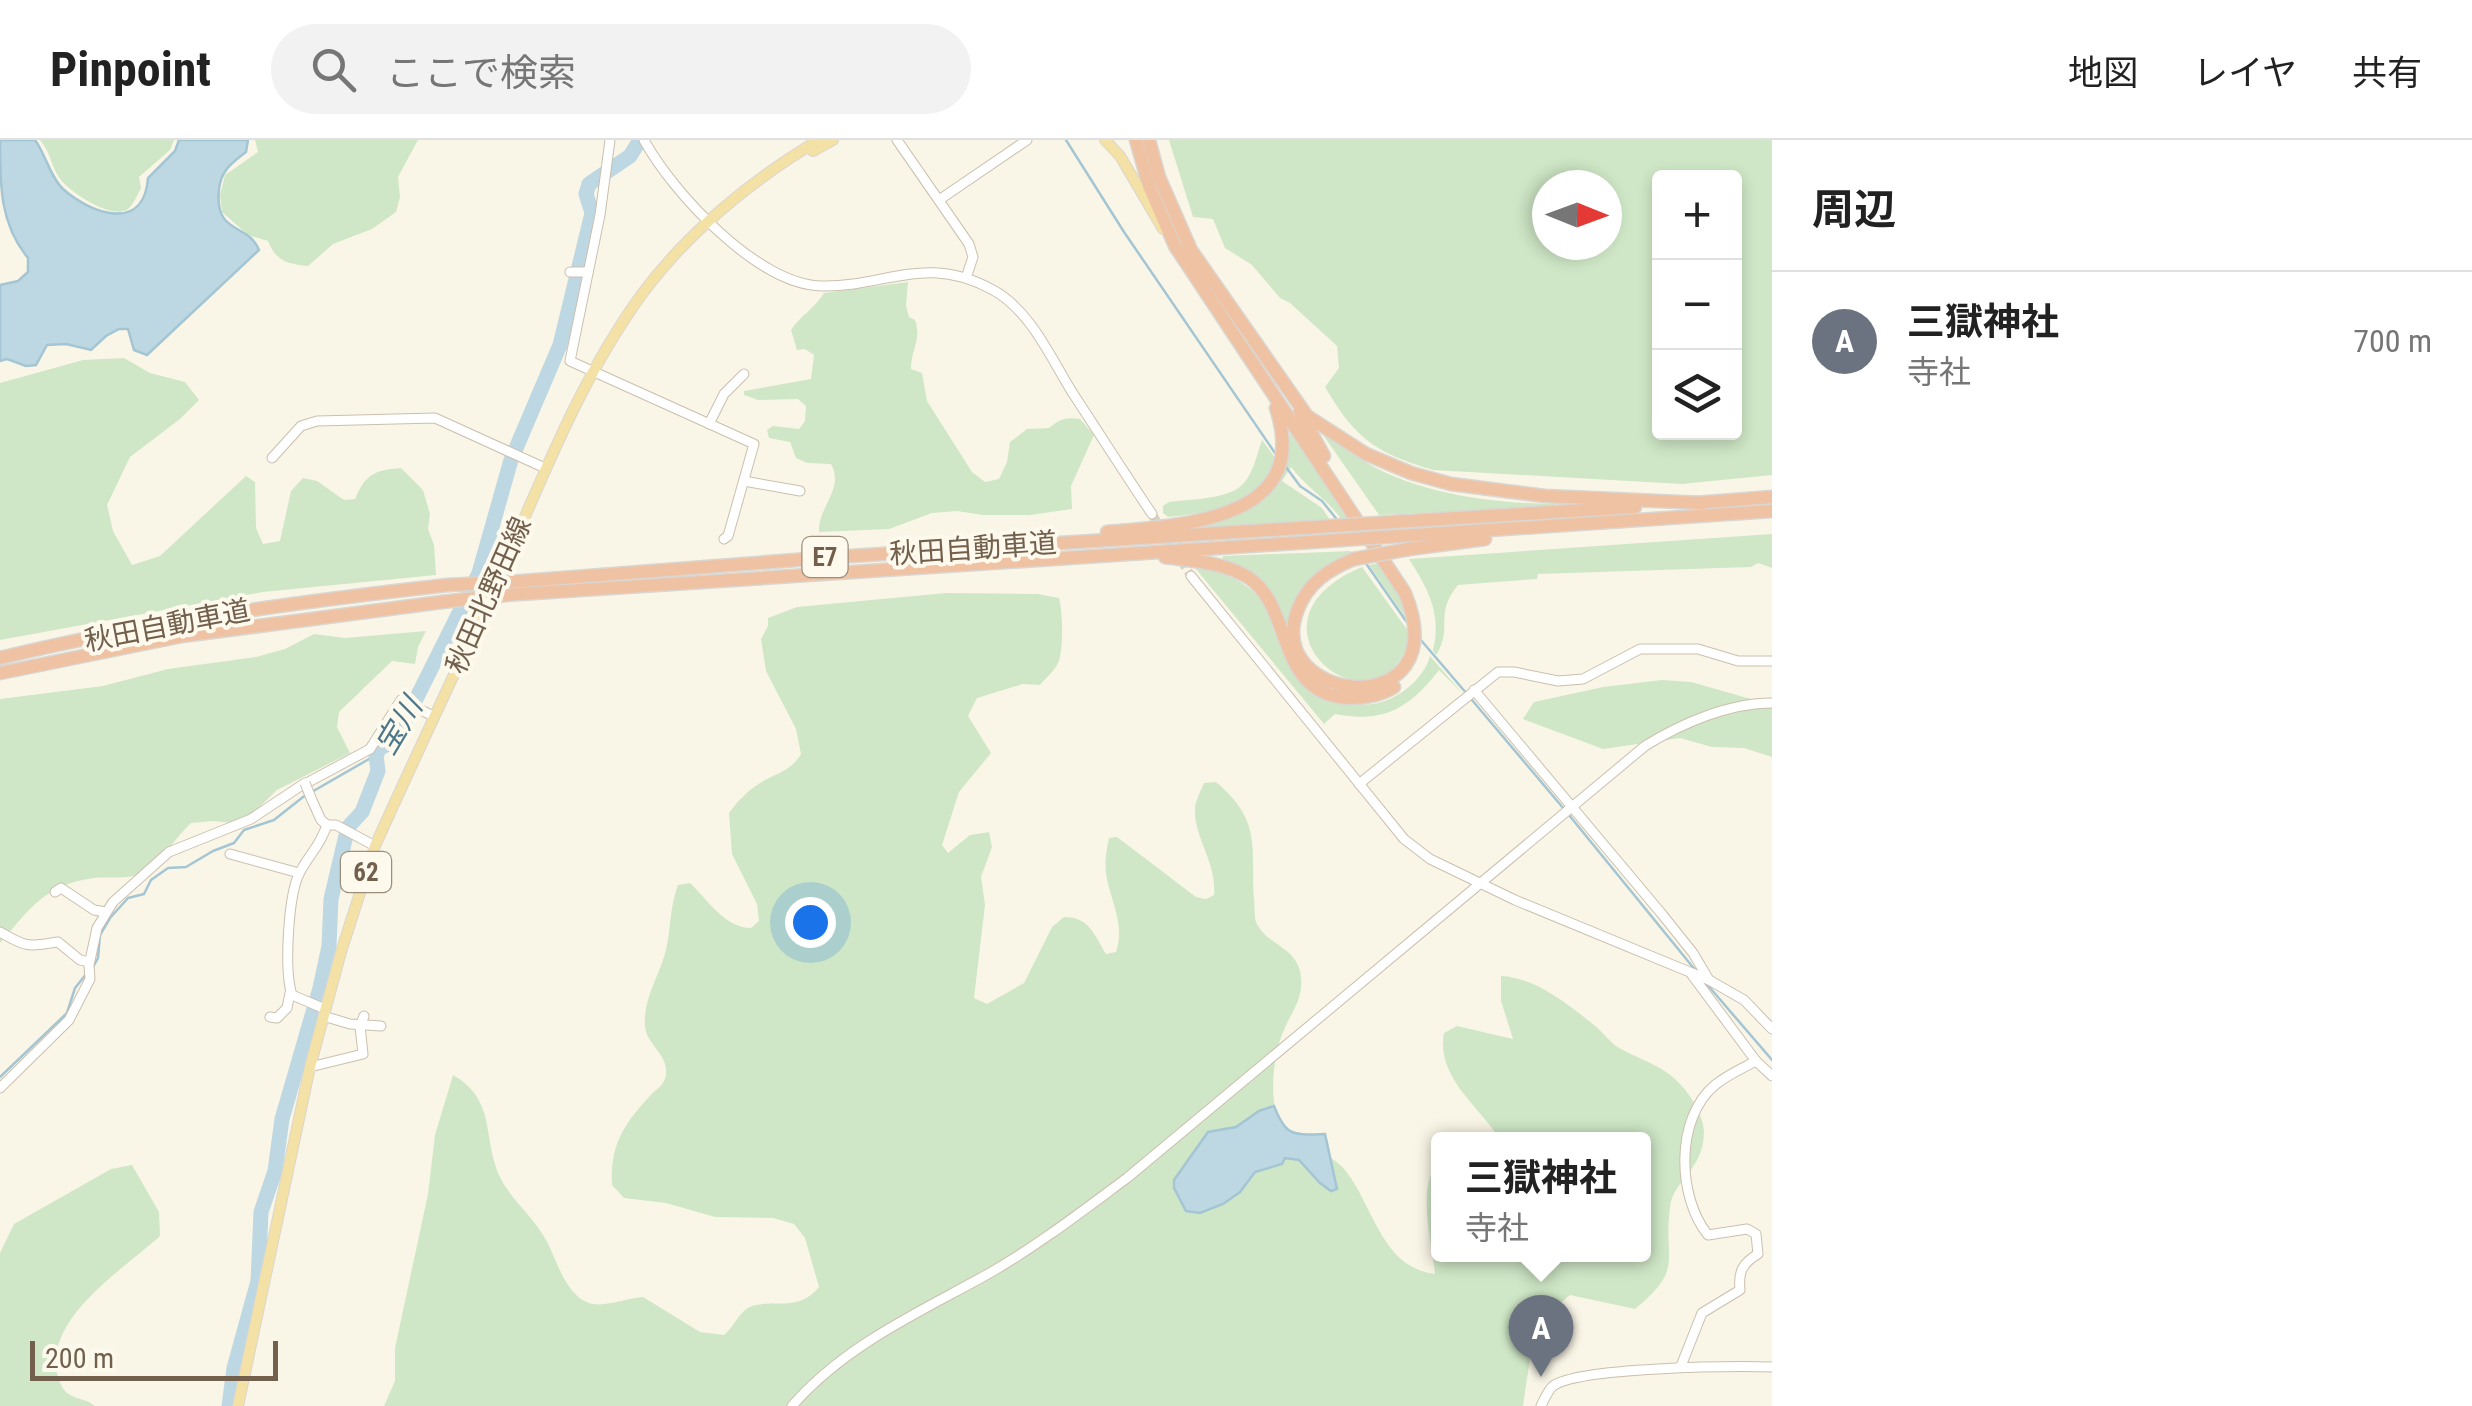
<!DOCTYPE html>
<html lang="ja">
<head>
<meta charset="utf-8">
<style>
	body { margin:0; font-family:"Roboto Condensed","Noto Sans JP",sans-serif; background:#f2f2f2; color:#222 }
	.controls { position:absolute; right:30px; top:30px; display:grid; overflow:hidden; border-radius:10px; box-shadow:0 5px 15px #0003 }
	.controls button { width:90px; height:90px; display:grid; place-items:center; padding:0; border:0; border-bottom:2px solid #e0e0e0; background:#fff; color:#222; font:50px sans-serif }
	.compass { position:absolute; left:1532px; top:30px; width:90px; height:90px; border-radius:50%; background:#fff; box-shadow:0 5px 15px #0003; rotate:91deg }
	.scale { position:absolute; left:30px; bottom:25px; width:248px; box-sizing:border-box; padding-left:10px; border:5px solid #72604d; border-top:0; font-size:28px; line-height:35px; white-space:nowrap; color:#72604d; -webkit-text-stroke:8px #fdf9ed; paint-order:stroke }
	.you { position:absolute; left:810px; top:782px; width:35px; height:35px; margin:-25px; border:8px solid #fff; border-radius:50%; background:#1a73e8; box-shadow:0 0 0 15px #1a73e833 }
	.badge { display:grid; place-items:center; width:65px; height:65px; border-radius:50%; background:#754f39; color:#fff; font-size:32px; font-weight:700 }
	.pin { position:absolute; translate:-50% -82px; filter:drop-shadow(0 2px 5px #0008) }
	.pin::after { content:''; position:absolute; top:52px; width:35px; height:30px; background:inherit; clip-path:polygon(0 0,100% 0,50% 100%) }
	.popup { position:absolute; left:1431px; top:992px; width:220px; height:130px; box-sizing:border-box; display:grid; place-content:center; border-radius:10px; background:#fff; filter:drop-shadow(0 2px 8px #0005); font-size:32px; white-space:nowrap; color:#767676 }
	.popup b { font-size:38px; color:#222 }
	.popup::after { content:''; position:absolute; left:50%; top:100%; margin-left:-20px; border:20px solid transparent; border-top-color:#fff }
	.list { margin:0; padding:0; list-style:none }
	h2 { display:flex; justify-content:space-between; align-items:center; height:130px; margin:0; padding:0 40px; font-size:42px }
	h2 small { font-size:32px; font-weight:400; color:#767676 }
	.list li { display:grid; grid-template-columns:65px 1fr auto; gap:30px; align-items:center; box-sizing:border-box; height:140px; padding:0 40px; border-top:2px solid #e0e0e0 }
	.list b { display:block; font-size:38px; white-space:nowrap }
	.list p { margin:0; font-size:32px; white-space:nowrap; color:#767676 }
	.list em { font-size:32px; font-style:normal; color:#767676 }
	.icon { flex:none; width:55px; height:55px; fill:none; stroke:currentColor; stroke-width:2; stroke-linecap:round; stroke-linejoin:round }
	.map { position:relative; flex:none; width:1772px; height:1266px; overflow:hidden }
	header { display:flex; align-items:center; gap:60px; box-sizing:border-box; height:140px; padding:0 50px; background:#fff; border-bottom:2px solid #e0e0e0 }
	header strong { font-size:48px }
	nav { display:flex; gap:55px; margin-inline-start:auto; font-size:35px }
	.search { width:700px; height:90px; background:#f2f2f2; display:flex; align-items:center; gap:25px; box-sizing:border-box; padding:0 35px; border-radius:55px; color:#767676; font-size:38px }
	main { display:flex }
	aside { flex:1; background:#fff }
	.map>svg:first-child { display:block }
	.green { fill:#cfe7c6; fill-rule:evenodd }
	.water { fill:#bdd8e2; stroke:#a4c5d3; stroke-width:2.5 }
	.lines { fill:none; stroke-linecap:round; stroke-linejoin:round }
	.stream { stroke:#a4c5d3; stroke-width:2.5 }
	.river { stroke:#bdd8e2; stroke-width:15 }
	.minor-tunnel { stroke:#d8d0c0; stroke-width:9; stroke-dasharray:9 4.5; stroke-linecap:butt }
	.minor-casing { stroke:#cbbfae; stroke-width:11 }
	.major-casing { stroke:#dad6d1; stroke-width:12 }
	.highway-casing { stroke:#dad6d1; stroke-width:15 }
	.minor { stroke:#fff; stroke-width:9 }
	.major { stroke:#f3e1a5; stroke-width:10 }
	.highway { stroke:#efc2a3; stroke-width:12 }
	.minor-bridge-casing { stroke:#cbbfae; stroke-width:11; stroke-linecap:butt }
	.highway-bridge-casing { stroke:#dad6d1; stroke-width:15; stroke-linecap:butt }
	.minor-bridge { stroke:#fff; stroke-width:9 }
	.highway-bridge { stroke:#efc2a3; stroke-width:12 }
	.labels { text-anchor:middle; stroke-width:8; stroke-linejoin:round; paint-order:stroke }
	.shield { fill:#fdf9ed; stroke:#9c8e7d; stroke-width:2.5 }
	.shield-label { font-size:25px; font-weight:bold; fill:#72604d }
	.street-label { font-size:28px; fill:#72604d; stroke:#fdf9ed }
	.water-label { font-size:30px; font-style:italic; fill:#4c778a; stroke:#fdf9ed }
</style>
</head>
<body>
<header>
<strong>Pinpoint</strong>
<div class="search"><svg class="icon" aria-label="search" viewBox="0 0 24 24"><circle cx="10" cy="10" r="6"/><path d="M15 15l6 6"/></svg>ここで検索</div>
<nav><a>地図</a><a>レイヤ</a><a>共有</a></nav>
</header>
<main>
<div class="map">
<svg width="1772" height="1266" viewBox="0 0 1772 1266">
	<rect width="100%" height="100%" fill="#faf6e7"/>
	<g class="green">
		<path d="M40 0H174L170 10 139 37 141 48C138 54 133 65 128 69 112 81 66 50 58 36 51 24 50 12 40 0Z"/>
		<path d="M255 0H418L398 37 400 57 396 72 372 89 333 104 308 126C287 124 276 121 268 101L248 95 222 72 220 55 225 35 258 12Z"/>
		<path d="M1169 0H1772V335L1682 344 1433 330C1374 312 1356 299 1325 247L1339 228 1337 206 1290 163 1280 158 1252 125 1225 108 1213 79 1193 77ZM1660 38H1734V292H1660ZM1547 45H1607V105H1547Z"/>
		<path d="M908 142 906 166 909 177 915 180C922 200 911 209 911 229L922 233 927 261 972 332 985 342 999 339 1007 322 1010 302 1027 289 1049 288C1060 279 1066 277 1080 279L1094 295 1071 346 1072 369 1030 375H983L957 371 932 373 889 389 819 392C817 368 845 349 831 324L807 323 796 318 790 302 769 298 767 290 773 286 799 289 805 281 806 266 798 259 758 260 744 255V251L811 239 814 215 805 209 797 210 791 190C800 176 815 168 824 153Z"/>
		<path d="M124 218 150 233 185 242 199 260 180 279 130 317 107 365 113 391 132 425 160 416 246 336 255 342 256 388 263 404 280 401 291 351 303 338 317 341 344 360 355 359C365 335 374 330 401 328L423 350 430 374 428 389 434 405 436 435 263 452 0 500V243L83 220Z"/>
		<path d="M1290 286 1352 379H1341C1327 359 1306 347 1291 327L1282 341 1322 368 1330 380 1178 392C1239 369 1289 364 1290 286Z"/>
		<path d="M1321 292C1340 305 1360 320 1380 330 1434 356 1496 363 1555 364V367L1379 375Z"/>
		<path d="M1262 300 1276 319C1256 367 1215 372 1168 377L1163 373V366L1169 362C1189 359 1226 360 1242 345 1253 335 1257 314 1262 300Z"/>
		<path d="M1772 394V428L1758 423 1751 427 1538 434 1537 439 1458 445C1433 475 1454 487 1436 515L1433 510C1442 474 1428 449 1409 419Z"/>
		<path d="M1351 411 1352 414 1313 438 1294 503 1274 463 1222 420 1223 416Z"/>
		<path d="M1382 422 1403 453 1413 488 1369 425Z"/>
		<path d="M1362 427 1411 495C1380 608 1226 484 1362 427Z"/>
		<path d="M1195 428C1218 430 1240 438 1257 455 1272 473 1273 501 1288 517 1298 527 1346 561 1358 564 1387 569 1423 543 1430 516L1463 554 1439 530C1409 569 1384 583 1335 574L1324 584Z"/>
		<path d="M946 453 1038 454 1059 458C1063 472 1064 514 1057 525 1053 532 1045 539 1040 545L1023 544 977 558 968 576 991 613 959 652 942 705 948 713 970 695 989 692 992 707 981 737 985 765 974 858 987 864 1024 843 1052 787 1064 777C1089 777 1094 794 1106 814L1116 812C1125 786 1112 764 1107 739 1104 725 1106 712 1109 698L1117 697 1196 757 1206 759 1214 755C1217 722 1193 697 1195 667 1196 660 1201 650 1204 643L1216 642C1262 681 1251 706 1254 759 1255 765 1254 776 1256 782 1268 809 1305 806 1301 848 1299 865 1290 875 1284 890 1274 911 1268 957 1279 980 1292 1007 1327 1008 1345 1030 1374 1066 1381 1127 1435 1134 1432 1102 1416 1048 1438 1022V1114H1644V1000L1500 999C1478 965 1436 937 1444 893L1457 886 1513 899 1501 861V836C1536 838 1566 863 1594 885 1602 891 1608 900 1616 906 1635 918 1660 924 1676 940 1689 952 1704 975 1704 993 1703 1031 1673 1040 1670 1067 1663 1122 1685 1128 1635 1169L1570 1155 1535 1185 1523 1266H384L395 1241V1208L428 1054 435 995 453 935C497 960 482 998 500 1037 511 1060 534 1077 546 1100 557 1119 565 1155 589 1163 605 1168 626 1158 643 1157L700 1192 724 1195C734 1187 740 1170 752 1166 776 1159 799 1172 819 1147L805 1098 794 1084 773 1078 715 1077 666 1063 624 1058 612 1045C610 1006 623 985 649 957 653 952 662 946 664 941 674 917 646 906 645 886 643 862 656 841 663 820 672 794 668 772 678 745L690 743C708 760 725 788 751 788L759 781 757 764 732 714 729 673C737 662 747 651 760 643 776 633 790 632 801 614L796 589 766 531 761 499 768 486V478L797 467Z"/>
		<path d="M426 491 418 507 415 524 392 521 339 572 337 587 350 613 277 650 242 684 213 681 191 683C176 697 164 718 148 730 132 741 112 736 94 738 44 745 31 768 0 803V559L103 546 168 529 256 517 285 509 314 494 345 498Z"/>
		<path d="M1662 540 1691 542 1772 565V617L1744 608 1712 607 1680 598 1603 609 1523 579 1534 562 1603 547Z"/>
		<path d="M132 1025 159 1072 160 1096C125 1128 54 1172 56 1224 56 1233 60 1247 67 1253 75 1259 87 1259 95 1266H0V1113L14 1084 111 1029Z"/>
	</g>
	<g class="water">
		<path d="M0 0H35C46 15 50 37 63 49 91 74 144 93 148 38L175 11 179 0H248L246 12C232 23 221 30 219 49 214 96 248 82 259 110L147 215 134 210 128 189H119L106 196 91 210 66 204 47 205 36 225 26 226 7 219 0 221V145L18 141 28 132V118C0 84 0 46 0 0Z"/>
		<path d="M1274 966C1286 997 1293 995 1325 994L1337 1049 1331 1051 1320 1043 1299 1020 1285 1018 1282 1024 1255 1032 1240 1052 1223 1064 1200 1073 1186 1071 1174 1048V1040L1208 992 1236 987 1259 971Z"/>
	</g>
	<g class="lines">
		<g class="stream">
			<path d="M1066 0 1124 92 1275 313"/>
			<path d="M1283 323 1300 346 1322 361 1339 382"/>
			<path d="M1365 422 1406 481"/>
			<path d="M1420 499 1467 554"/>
			<path d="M1472 560 1564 669"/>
			<path d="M1569 675 1696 831"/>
			<path d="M93 827 98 818 100 795 110 778 128 758 144 754 151 740 168 728 186 727 213 711 234 703 244 690 274 680 303 657 376 615"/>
			<path d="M1705 842 1772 920"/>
			<path d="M0 937 67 873 75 848 87 833"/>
		</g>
		<path class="river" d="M229 1266 234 1228 258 1141 261 1072 275 1031 282 979 320 848 329 806 331 759 348 687 362 672 378 631 376 615 380 608 395 601 479 433 511 320 560 205 592 73 586 54 589 44 630 16 640 0"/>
		<path class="minor-tunnel" d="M1152 374 1191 436"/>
		<defs>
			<g id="minor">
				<path d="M610 0 600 75 570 221 754 304 728 396 724 399"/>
				<path d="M644 0C673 53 758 145 822 146 887 147 926 113 993 150 1030 170 1051 218 1072 252 1099 293 1125 334 1152 374"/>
				<path d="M897 0 969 104 973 117 966 138"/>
				<path d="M939 60 1027 0"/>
				<path d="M570 132H588"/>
				<path d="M709 284 724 254 744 234"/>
				<path d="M272 318 301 286 317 281 435 278 545 328"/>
				<path d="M744 341 800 351"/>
				<path d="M1191 436 1404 699 1430 719 1515 760 1709 840 1744 860 1772 889"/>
				<path d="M1474 550 1661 773 1693 813 1709 840"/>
				<path d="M1359 644 1498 532H1514L1558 541 1583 539 1640 509H1698L1738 521H1772"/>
				<path d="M301 646 370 609 401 560 433 576"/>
				<path d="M311 658 321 680 327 685C319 708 310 713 300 732 288 754 284 831 292 855L325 869"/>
				<path d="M327 685H336L375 706"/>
				<path d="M230 714 299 733"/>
				<path d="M55 752 61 748 94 770 106 772"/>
				<path d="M0 792C29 809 29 806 58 802L80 820 89 822"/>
				<path d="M1692 835 1756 921 1772 936"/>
				<path d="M323 876 350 884 381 886"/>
				<path d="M270 877 277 878 287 868 290 853"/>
				<path d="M310 927 363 914 360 886 364 876"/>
				<path d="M0 948 69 880 90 839 89 825 97 788 113 762 169 712 251 679 305 643"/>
				<path d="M1681 1226 1702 1173 1740 1150C1738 1131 1743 1123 1758 1114L1756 1094 1747 1089 1708 1095C1677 1057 1675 978 1715 945 1727 935 1743 928 1756 921"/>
				<path d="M792 1266C845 1205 918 1173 988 1134 1037 1106 1081 1072 1127 1038L1645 606C1682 583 1729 563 1772 563"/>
				<path d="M1541 1266C1544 1260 1548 1250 1553 1246 1578 1227 1736 1226 1772 1227"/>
			</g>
			<g id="major">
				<path d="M1105 0 1120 16 1163 89"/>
				<path d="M813 11 833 0"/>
				<path d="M238 1266 310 927 341 812 375 706C410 628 447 550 483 472 533 364 572 250 642 154 687 93 754 38 819 0"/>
			</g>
			<g id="highway">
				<path d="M1136 0 1149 46 1175 106 1405 453C1459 586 1260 565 1298 469 1308 443 1329 429 1354 419"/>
				<path d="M1149 0 1159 37 1191 110 1307 276 1366 314 1411 333 1451 344 1545 356 1703 363"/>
				<path d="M1300 272 1324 316"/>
				<path d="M1695 363 1772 357"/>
				<path d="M1393 382 1635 367"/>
				<path d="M1107 392C1184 385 1313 380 1276 268"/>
				<path d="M1400 396 1772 371"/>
				<path d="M1409 409 1485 399"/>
				<path d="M1165 417C1193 421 1224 422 1249 438 1294 468 1275 554 1349 558 1365 558 1380 556 1394 547"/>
				<path d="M510 442 835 417 1332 386"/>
				<path d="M505 455 1341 400"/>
				<path d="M0 518C147 482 297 462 448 445"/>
				<path d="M0 533 182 496 442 462"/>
			</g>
		</defs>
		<use href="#minor" class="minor-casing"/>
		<use href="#major" class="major-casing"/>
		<use href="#highway" class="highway-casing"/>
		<use href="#minor" class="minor"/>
		<use href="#major" class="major"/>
		<use href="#highway" class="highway"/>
		<defs>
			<path id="minor-bridge" d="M305 643 311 658"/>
			<g id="highway-bridge">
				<path d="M1332 386 1393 382"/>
				<path d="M1341 400 1400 396"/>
				<path d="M1354 419 1409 409"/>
				<path d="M448 445 510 442"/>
				<path d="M442 462 505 455"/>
			</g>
		</defs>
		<use href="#minor-bridge" class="minor-bridge-casing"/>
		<use href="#highway-bridge" class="highway-bridge-casing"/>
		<use href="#minor-bridge" class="minor-bridge"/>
		<use href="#highway-bridge" class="highway-bridge"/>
	</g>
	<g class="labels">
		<g class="shield">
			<rect x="802.5" y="397" width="45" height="40" rx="8"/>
			<rect x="341" y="712" width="50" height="40" rx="8"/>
		</g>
		<g class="shield-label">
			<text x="825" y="426">E7</text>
			<text x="366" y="741">62</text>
		</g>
		<g class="street-label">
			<text transform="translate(973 408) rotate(-4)" y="10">秋田自動車道</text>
			<text transform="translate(488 455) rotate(-66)" y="10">秋田北野田線</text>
			<text transform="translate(167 485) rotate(-11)" y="10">秋田自動車道</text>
		</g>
		<g class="water-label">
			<text transform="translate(399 586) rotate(-59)" y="10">宝川</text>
		</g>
	</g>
</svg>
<div class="controls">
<button>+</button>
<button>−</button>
<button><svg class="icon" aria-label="layers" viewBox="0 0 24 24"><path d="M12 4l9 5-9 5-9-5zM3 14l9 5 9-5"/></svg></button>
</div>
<svg class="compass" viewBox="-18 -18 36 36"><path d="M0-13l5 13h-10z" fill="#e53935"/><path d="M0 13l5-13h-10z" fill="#767676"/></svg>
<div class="scale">200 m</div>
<div class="you"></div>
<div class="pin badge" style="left:1541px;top:1237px;background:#6b7280">A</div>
<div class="popup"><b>三獄神社</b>寺社</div>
</div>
<aside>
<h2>周辺<small></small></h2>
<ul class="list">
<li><span class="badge" style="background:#6b7280">A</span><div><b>三獄神社</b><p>寺社</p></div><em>700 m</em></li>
</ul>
</aside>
</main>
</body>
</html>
